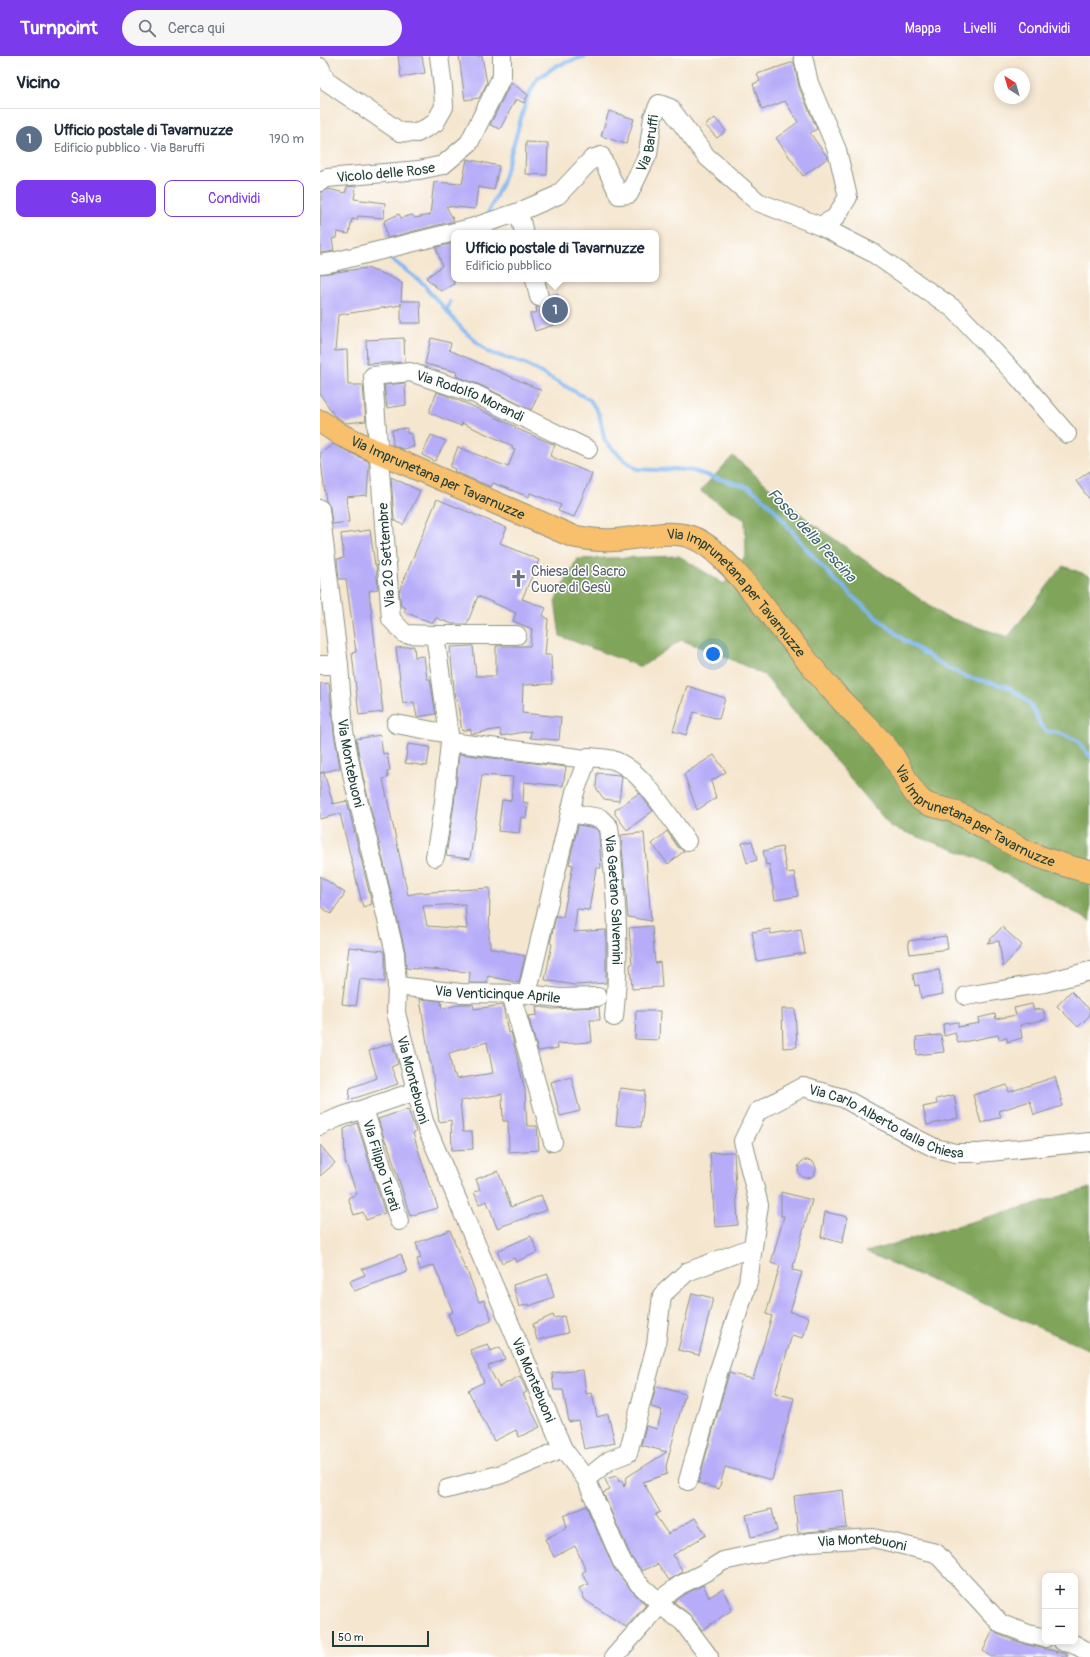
<!DOCTYPE html>
<html lang="it">
<head>
<meta charset="utf-8">
<style>
	body { margin:0; font-family:Pangolin,sans-serif; background:#f6f6f7; color:#1f2937 }
	.controls { position:absolute; right:12px; bottom:12px; display:grid; overflow:hidden; border-radius:8px; box-shadow:0 2px 10px #0003 }
	.controls button { width:36px; height:36px; display:grid; place-items:center; padding:0; border:0; border-bottom:1px solid #e0e1e3; background:#fff; color:#1f2937; font:20px sans-serif }
	.compass { position:absolute; left:674px; top:12px; width:36px; height:36px; border-radius:50%; background:#fff; box-shadow:0 2px 10px #0003; rotate:323deg }
	.scale { position:absolute; left:12px; bottom:10px; width:97px; box-sizing:border-box; padding-left:4px; border:2px solid #1f3d34; border-top:0; font-size:11px; line-height:14px; white-space:nowrap; color:#1f3d34; -webkit-text-stroke:3px #fff; paint-order:stroke }
	.you { position:absolute; left:393px; top:598px; width:14px; height:14px; margin:-10px; border:3px solid #fff; border-radius:50%; background:#1a73e8; box-shadow:0 0 0 6px #1a73e833 }
	.badge { display:grid; place-items:center; width:26px; height:26px; border-radius:50%; background:#7c3aed; color:#fff; font-size:13px; font-weight:700 }
	.pin { position:absolute; translate:-50% -50%; border:2px solid #fff; box-shadow:0 1px 4px #0006 }
	.popup { position:absolute; left:131px; top:174px; width:208px; height:52px; box-sizing:border-box; display:grid; place-content:center; border-radius:8px; background:#fff; filter:drop-shadow(0 1px 3px #0005); font-size:13px; white-space:nowrap; color:#747a83 }
	.popup b { font-size:15px; color:#1f2937 }
	.popup::after { content:''; position:absolute; left:50%; top:100%; margin-left:-8px; border:8px solid transparent; border-top-color:#fff }
	.list { margin:0; padding:0; list-style:none }
	h2 { display:flex; justify-content:space-between; align-items:center; height:52px; margin:0; padding:0 16px; font-size:17px }
	h2 small { font-size:13px; font-weight:400; color:#747a83 }
	.list li { display:grid; grid-template-columns:26px 1fr auto; gap:12px; align-items:center; box-sizing:border-box; height:60px; padding:0 16px; border-top:1px solid #e0e1e3 }
	.list b { display:block; font-size:15px; white-space:nowrap }
	.list p { margin:0; font-size:13px; white-space:nowrap; color:#747a83 }
	.list em { font-size:13px; font-style:normal; color:#747a83 }
	.actions { display:flex; gap:8px; padding:12px 16px }
	.actions a { flex:1; padding:9px 0; border:1px solid #7c3aed; border-radius:8px; text-align:center; font-size:14px; color:#7c3aed }
	.actions .main { background:#7c3aed; color:#fff }
	.icon { flex:none; width:22px; height:22px; fill:none; stroke:currentColor; stroke-width:2; stroke-linecap:round; stroke-linejoin:round }
	.map { position:relative; flex:none; width:770px; height:1601px; overflow:hidden }
	header { display:flex; align-items:center; gap:24px; box-sizing:border-box; height:56px; padding:0 20px; background:#7c3aed; color:#fff }
	header strong { font-size:19px }
	nav { display:flex; gap:22px; margin-inline-start:auto; font-size:14px }
	.search { width:280px; height:36px; background:#f6f6f7; display:flex; align-items:center; gap:10px; box-sizing:border-box; padding:0 14px; border-radius:22px; color:#747a83; font-size:15px }
	main { display:flex }
	aside { flex:1; background:#fff }
	.map>svg:first-child { display:block }
	.forest { fill:#80a55a; stroke:#507147 }
	.lines { fill:none; stroke-linecap:round; stroke-linejoin:round }
	.stream { stroke:#80b8f0; stroke-width:4 }
	.building { fill:#b6acf8; fill-rule:evenodd }
	.minor-casing { stroke:#8a9282; stroke-width:20 }
	.major-casing { stroke:#8a9282; stroke-width:24 }
	.minor { stroke:#fff; stroke-width:18 }
	.major { stroke:#f8bf6c; stroke-width:22 }
	.labels { text-anchor:middle; stroke-width:3; stroke-linejoin:round; paint-order:stroke }
	.street-label { font-size:14px; fill:#1f3d34; stroke:#fff }
	.worship-label { font-size:14px; fill:#5b616d; stroke:#fff; text-anchor:start }
	.water-label { font-size:15px; font-style:italic; fill:#3c626c; stroke:#fff }
</style>
</head>
<body>
<header>
<strong>Turnpoint</strong>
<div class="search"><svg class="icon" aria-label="search" viewBox="0 0 24 24"><circle cx="10" cy="10" r="6"/><path d="M15 15l6 6"/></svg>Cerca qui</div>
<nav><a>Mappa</a><a>Livelli</a><a>Condividi</a></nav>
</header>
<main>
<aside>
<h2>Vicino<small></small></h2>
<ul class="list">
<li><span class="badge" style="background:#5c6f8a">1</span><div><b>Ufficio postale di Tavarnuzze</b><p>Edificio pubblico · Via Baruffi</p></div><em>190 m</em></li>
</ul>
<div class="actions"><a class="main">Salva</a><a>Condividi</a></div>
</aside>
<div class="map">
<svg width="770" height="1601" viewBox="0 0 770 1601">
	<rect width="100%" height="100%" fill="#fff"/>
	<filter id="ink" filterUnits="userSpaceOnUse"><feTurbulence type="fractalNoise" baseFrequency=".025" numOctaves="2"/><feDisplacementMap in="SourceGraphic" scale="8" xChannelSelector="R" yChannelSelector="G"/><feConvolveMatrix kernelMatrix="1 2 1 2 8 2 1 2 1" color-interpolation-filters="sRGB"/></filter>
	<filter id="wash" filterUnits="userSpaceOnUse"><feTurbulence type="fractalNoise" baseFrequency=".012" numOctaves="4" result="noise"/><feDisplacementMap in="SourceGraphic" scale="16" xChannelSelector="R" yChannelSelector="G"/><feGaussianBlur stdDeviation="0.9" result="paint"/><feColorMatrix in="noise" values="0 0 0 0 0 0 0 0 0 0 0 0 0 0 0 0 0 1.4 0 .05"/><feComposite in="paint" operator="in"/></filter>
	<g filter="url(#wash)">
		<rect width="100%" height="100%" fill="#f5e6cf"/>
		<g class="forest">
			<path d="M413 400 490 466 624 560 688 581 743 510 770 520V865L657 802 571 771 444 619 404 600 361 584 321 611 240 580 235 545 257 503 359 500 404 528 426 499 425 464 380 435Z"/>
			<path d="M770 1132V1294L546 1196Z"/>
		</g>
		<g class="lines">
			<g class="stream">
				<path d="M168 157 183 125 207 42 217 23 236 10 265 0"/>
				<path d="M66 199 105 229 108 235 120 247 143 274 168 296 205 308 270 344 279 358 285 385 304 404 317 413 336 414 355 413 373 415 427 431 438 438 454 453 484 490 517 527 523 530 536 544 584 584 627 612 647 621 689 631 705 643 711 650 721 670 726 675 739 677 757 684 770 700"/>
				<path d="M126 255 130 246"/>
			</g>
		</g>
		<g id="blocks">
			<g class="building">
				<path d="M78 0H102L105 17 81 21Z"/>
				<path d="M139 0H162L167 27 159 42 145 44Z"/>
				<path d="M474 6 479 31 497 73 490 77 508 102 483 120 456 82 478 66 465 45 442 54 433 28 440 25 437 18Z"/>
				<path d="M191 26 208 39 204 47 196 43 180 73 170 69Z"/>
				<path d="M289 55 314 63 306 88 281 80Z"/>
				<path d="M395 62 406 75 397 82 385 69Z"/>
				<path d="M206 86 228 87 227 119 205 118Z"/>
				<path d="M147 103 179 110 174 134 158 131 155 153 126 150 134 165 67 182 64 165 79 158 81 162 92 159 95 162 110 159 114 126 142 128Z"/>
				<path d="M36 130 34 143 65 147 64 162 38 160 37 164 32 163 29 178 17 176 16 182 12 183 14 195 0 197 1 136 8 133 25 137 27 131Z"/>
				<path d="M134 187V228L121 235 106 222 122 210 116 191Z"/>
				<path d="M47 212 66 219 82 227 81 245H100L101 267H81V247V249L18 259 15 295 27 294 28 329H43L46 365 26 367 14 359 0 338V218Z"/>
				<path d="M237 238 246 265 215 275 210 258 217 256 216 251H221L226 249 229 245V241Z"/>
				<path d="M84 282 85 306 47 308 46 284Z"/>
				<path d="M111 282 131 287 129 294 221 334 211 354 160 329 136 320 137 316 105 308Z"/>
				<path d="M85 327 86 349 67 352 64 329Z"/>
				<path d="M117 336 150 349 196 371 195 372 235 389 230 400 272 418 254 461 238 455 241 449 210 437 209 441 173 427 171 431 134 415 135 413 130 411 138 391 188 411 195 394 192 393 193 390 142 367 141 370 110 357V353Z"/>
				<path d="M87 372V377L92 378 94 391 82 393 73 389 72 374Z"/>
				<path d="M111 379 126 385 115 405 102 399Z"/>
				<path d="M13 388 49 406V411L47 439 26 441 29 466 12 468 10 451 6 445 0 398Z"/>
				<path d="M770 415V444L756 425Z"/>
				<path d="M71 421 100 435 83 469 74 464Z"/>
				<path d="M117 443 187 472 180 487 219 504 202 543 226 552 223 559 228 563 225 599H231L232 628 203 629 202 657 241 661 239 684 210 682 211 675 181 680 180 673 151 678V673L142 675 137 643H135L130 591 153 590 156 620H176V590H210L212 573 193 565 196 557 158 540 147 568H132L116 562 113 567 84 556 86 552 81 550 79 536Z"/>
				<path d="M50 474 55 509H56L58 533 49 535 63 656 39 659 32 597 36 596 26 523H19L17 503 24 502 21 478Z"/>
				<path d="M94 590 95 601 104 600 107 623H110L116 658 97 661 94 646 83 648 76 592Z"/>
				<path d="M9 627 14 677 20 712 0 717V628Z"/>
				<path d="M367 630 405 642 399 663 374 656 366 679 353 675Z"/>
				<path d="M60 679 63 698 67 697 70 715 67 716 68 722 63 723 88 839 97 837 170 832 169 886H170V892L205 900 199 927 168 920 167 927H149L150 916 97 912V913L86 912 85 895 43 721 36 683ZM145 848 147 873 107 870 103 850Z"/>
				<path d="M88 688 110 691 107 710 85 707Z"/>
				<path d="M139 698 246 711 243 730 204 726 203 746 208 747 206 762 201 761 199 777 178 775 182 744 191 745 193 721 162 719 150 803 126 800 134 748Z"/>
				<path d="M394 699 406 716 391 725 396 742 377 754 364 718Z"/>
				<path d="M0 717H4L13 748 27 745 52 848 43 851 20 758 0 763Z"/>
				<path d="M277 717 300 719 302 721 299 745 284 743 276 732Z"/>
				<path d="M319 737 333 755 307 774 295 758V754Z"/>
				<path d="M258 769 275 772 279 776 281 812H276L269 854 257 853 254 876 286 874V927L254 929 225 924 232 888 230 887 236 860 243 861 253 809 249 808Z"/>
				<path d="M347 775 358 791 364 795 348 808 332 788Z"/>
				<path d="M319 777H324L331 865 308 861 301 779Z"/>
				<path d="M432 785 437 804 427 807 422 787Z"/>
				<path d="M462 791 467 817 474 816 478 840 455 844 449 808 446 809 443 795Z"/>
				<path d="M0 820 25 837 11 858 0 850Z"/>
				<path d="M332 870 335 907 340 906 342 931 312 933 310 909 312 908 309 872Z"/>
				<path d="M682 871 702 889 683 911 679 885 667 887Z"/>
				<path d="M450 873 451 878 481 873 485 897 437 905 432 876Z"/>
				<path d="M626 880 628 893 590 898 588 885Z"/>
				<path d="M29 891 64 895 65 899V926L40 923 36 950 22 948Z"/>
				<path d="M619 914 623 938 601 942 599 929 595 930 593 918Z"/>
				<path d="M751 935 770 954V959L758 971 737 950Z"/>
				<path d="M100 943 121 945 122 953 141 948H153L154 953 183 949 188 977 191 976 205 1034 207 1070H217L219 1094 189 1096 188 1065H183L182 1038 140 1045 143 1076H152L153 1093 132 1094 131 1064 119 1066 111 1006H110ZM167 986 173 1017 136 1023 135 1018H133L129 997Z"/>
				<path d="M712 948 714 954 723 953 726 963 700 969 702 982 687 986V982L679 983 678 979 638 987 635 977 624 980 623 968 638 966V971L659 967 658 962 675 958 676 963 696 959 694 952Z"/>
				<path d="M216 950 233 953 279 951 280 964H270L272 986 237 988 238 992 218 995 208 960 217 959Z"/>
				<path d="M462 953H475L477 991 463 992Z"/>
				<path d="M316 955H340L339 984 315 983Z"/>
				<path d="M621 979 624 996 597 999 596 981Z"/>
				<path d="M72 987 78 1008 71 1011 78 1028 29 1044 30 1032 57 1022 49 995Z"/>
				<path d="M251 1020 260 1055 240 1060 231 1026Z"/>
				<path d="M735 1021 742 1045H741L742 1050 714 1059 710 1045 679 1055 681 1061 661 1067 653 1039 687 1029 689 1036Z"/>
				<path d="M300 1032 325 1035 321 1071 296 1069Z"/>
				<path d="M634 1039 638 1062 607 1069 603 1051 617 1048 616 1043Z"/>
				<path d="M88 1053 96 1076 93 1077 110 1132 111 1131 118 1152 90 1160 67 1086 66 1087 58 1063Z"/>
				<path d="M37 1067 65 1157 46 1164 43 1156 34 1159 28 1142 37 1138 25 1105 24 1073Z"/>
				<path d="M0 1089 15 1107 0 1120Z"/>
				<path d="M414 1096 418 1169 395 1171 390 1097Z"/>
				<circle cx="487" cy="1113" r="9"/>
				<path d="M178 1115 191 1151 221 1139 227 1154 177 1172 167 1145 159 1148 154 1136 160 1134 156 1123Z"/>
				<path d="M461 1136 492 1144 472 1214 482 1216 470 1256 489 1261 483 1282 472 1279 455 1337 474 1342 452 1424 405 1411 399 1433 378 1427 409 1317 433 1323 452 1260 446 1258 460 1210 451 1207 464 1160H461Z"/>
				<path d="M505 1156 528 1161 522 1187 501 1181Z"/>
				<path d="M130 1174 145 1213 146 1212 159 1246 164 1244 171 1261V1265L137 1280 128 1258 133 1256 114 1209 100 1214 97 1203 101 1202 96 1187Z"/>
				<path d="M211 1180 218 1196 196 1206 194 1202 182 1207 177 1195Z"/>
				<path d="M81 1198 87 1216 34 1235 30 1225 45 1219 42 1213Z"/>
				<path d="M228 1218 234 1241 209 1250V1248L199 1251 193 1229Z"/>
				<path d="M372 1237 393 1242 379 1299 358 1294Z"/>
				<path d="M233 1259 234 1262 244 1260 248 1277 217 1284 213 1268Z"/>
				<path d="M168 1288 171 1295 180 1291 185 1303 168 1310 179 1331 200 1320 207 1336 203 1338 220 1371 199 1381 196 1374 174 1385 148 1334 164 1326 150 1294Z"/>
				<path d="M263 1314 266 1338 272 1337 277 1361 288 1358 295 1387 264 1393 258 1364 249 1366 243 1334H234L232 1317Z"/>
				<path d="M336 1330 365 1338 346 1410 347 1418 323 1426 340 1456 335 1459 348 1478 375 1462 386 1479 353 1499 363 1516 349 1524 338 1508 322 1515 311 1501 283 1437 290 1434 285 1423 297 1420 299 1426 302 1424 304 1431 307 1421 347 1396 321 1389 326 1370 337 1373 342 1354 331 1351Z"/>
				<path d="M523 1434 527 1472 478 1477 474 1440Z"/>
				<path d="M266 1450 294 1512 311 1534 326 1549 306 1571 265 1544 259 1532 269 1528 262 1517 266 1514 255 1490 234 1501 225 1483 247 1472 244 1460Z"/>
				<path d="M452 1453 457 1475 431 1481 426 1459Z"/>
				<path d="M383 1529 389 1541 403 1533 412 1554 382 1574 369 1558 354 1546 365 1538Z"/>
				<path d="M673 1574 677 1578 704 1588 747 1598V1601H671L663 1595Z"/>
			</g>
		</g>
	</g>
	<g filter="url(#ink)">
		<use href="#blocks" fill-opacity="0" stroke="#8a9282" stroke-width="1"/>
		<g class="lines">
			<defs>
				<g id="minor">
					<path d="M0 11 6 25 80 76 97 77 115 67 124 51 123 31 119 0"/>
					<path id="s1" d="M0 126 7 122 99 114 123 109 149 87 182 20V0"/>
					<path d="M199 156 204 177"/>
					<path d="M500 170 553 197 634 253 698 321 747 378"/>
					<path id="s2" d="M0 208 13 206 151 172 199 156 238 139 272 103 281 100 299 139 309 138 328 98 333 61 339 48 350 52 386 100 438 146 500 170 515 162 528 141 517 94 489 27 483 0"/>
					<path d="M215 223 219 241"/>
					<path id="s3" d="M0 453 19 609 24 675 33 723 75 897 77 930 76 957 104 1065 243 1393 266 1423 302 1506 319 1528 338 1545 340 1549 363 1566 389 1601"/>
					<path d="M115 579H197"/>
					<path d="M0 609H19"/>
					<path d="M76 668 129 678"/>
					<path d="M130 686 259 702"/>
					<path id="s4" d="M250 757 280 762 289 771C296 833 301 898 294 961"/>
					<path id="s5" d="M115 801 124 746 130 686 115 579 85 578 71 563 53 320 90 316 155 338 268 393"/>
					<path id="s6" d="M77 930 141 937 207 938 240 942 278 941"/>
					<path d="M191 938 233 1086"/>
					<path d="M207 938 255 736 268 701C276 702 286 702 293 704 322 713 349 761 367 785"/>
					<path d="M646 940 724 927 770 915"/>
					<path id="s7" d="M44 1053 79 1165"/>
					<path d="M0 1070 17 1062 96 1035"/>
					<path d="M266 1423 290 1404 308 1397 336 1289 342 1239 367 1216 433 1191"/>
					<path id="s8" d="M368 1425 398 1317 428 1226 439 1149 423 1085 437 1056 483 1031 523 1042 593 1081 615 1092 635 1097H659L770 1086"/>
					<path d="M127 1433 182 1418 243 1393"/>
					<path id="s9" d="M338 1545 360 1529 384 1517 403 1505 490 1486 553 1482 616 1497 681 1568 708 1578 725 1582"/>
					<path d="M743 1586 754 1588 770 1597"/>
					<path d="M294 1601 340 1549"/>
				</g>
				<g id="major">
					<path id="s10" d="M0 365 21 379 58 396 252 480C266 483 280 485 294 484 321 483 350 471 376 483 403 495 441 547 460 571 477 591 492 612 510 632 529 654 553 674 571 697 582 711 588 733 601 744 610 752 624 751 635 756 657 766 677 780 698 791 721 803 745 810 770 816"/>
				</g>
			</defs>
			<use href="#minor" class="minor-casing"/>
			<use href="#major" class="major-casing"/>
			<use href="#minor" class="minor"/>
			<use href="#major" class="major"/>
		</g>
	</g>
	<defs>
		<symbol id="church-bare" viewBox="-9 -9 18 18"><path d="M-1.2-6h2.4v3.5h3.3v2.4h-3.3V6h-2.4V-.1h-3.3v-2.4h3.3Z" fill="#6b7280" stroke="#fff" stroke-width="2.5" paint-order="stroke"/></symbol>
	</defs>
	<g fill-rule="evenodd">
		<use href="#church-bare" x="186" y="510" width="25" height="25"/>
	</g>
	<g class="labels">
		<g class="street-label">
			<text dy="5" stroke="none"><textPath href="#s2" startOffset="415">Via Baruffi</textPath></text>
			<text dy="5" stroke="none"><textPath href="#s1" startOffset="67">Vicolo delle Rose</textPath></text>
			<text dy="5" stroke="none"><textPath href="#s5" startOffset="620">Via Rodolfo Morandi</textPath></text>
			<text dy="5" stroke="none"><textPath href="#s10" startOffset="131">Via Imprunetana per Tavarnuzze</textPath></text>
			<text transform="translate(66 499) rotate(-94)" y="5">Via 20 Settembre</text>
			<text dy="5" stroke="none"><textPath href="#s10" startOffset="467">Via Imprunetana per Tavarnuzze</textPath></text>
			<text dy="5" stroke="none"><textPath href="#s3" startOffset="256">Via Montebuoni</textPath></text>
			<text dy="5" stroke="none"><textPath href="#s10" startOffset="803">Via Imprunetana per Tavarnuzze</textPath></text>
			<text dy="5" stroke="none"><textPath href="#s4" startOffset="116">Via Gaetano Salvemini</textPath></text>
			<text dy="5" stroke="none"><textPath href="#s6" startOffset="101">Via Venticinque Aprile</textPath></text>
			<text dy="5" stroke="none"><textPath href="#s3" startOffset="580">Via Montebuoni</textPath></text>
			<text dy="5" stroke="none"><textPath href="#s8" startOffset="527">Via Carlo Alberto dalla Chiesa</textPath></text>
			<text dy="5" stroke="none"><textPath href="#s7" startOffset="59">Via Filippo Turati</textPath></text>
			<text dy="5" stroke="none"><textPath href="#s3" startOffset="904">Via Montebuoni</textPath></text>
			<text dy="5" stroke="none"><textPath href="#s9" startOffset="218">Via Montebuoni</textPath></text>
		</g>
		<g class="worship-label">
			<text x="211" y="520">Chiesa del Sacro<tspan x="211" dy="16">Cuore di Gesù</tspan></text>
		</g>
		<g class="water-label">
			<text transform="translate(492 479) rotate(47)" y="5">Fosso della Pescina</text>
		</g>
	</g>
</svg>
<div class="controls">
<button>+</button>
<button>−</button>
</div>
<svg class="compass" viewBox="-18 -18 36 36"><path d="M0-13l5 13h-10z" fill="#e53935"/><path d="M0 13l5-13h-10z" fill="#747a83"/></svg>
<div class="scale">50 m</div>
<div class="you"></div>
<div class="pin badge" style="left:235px;top:254px;background:#5c6f8a">1</div>
<div class="popup"><b>Ufficio postale di Tavarnuzze</b>Edificio pubblico</div>
</div>
</main>
</body>
</html>
